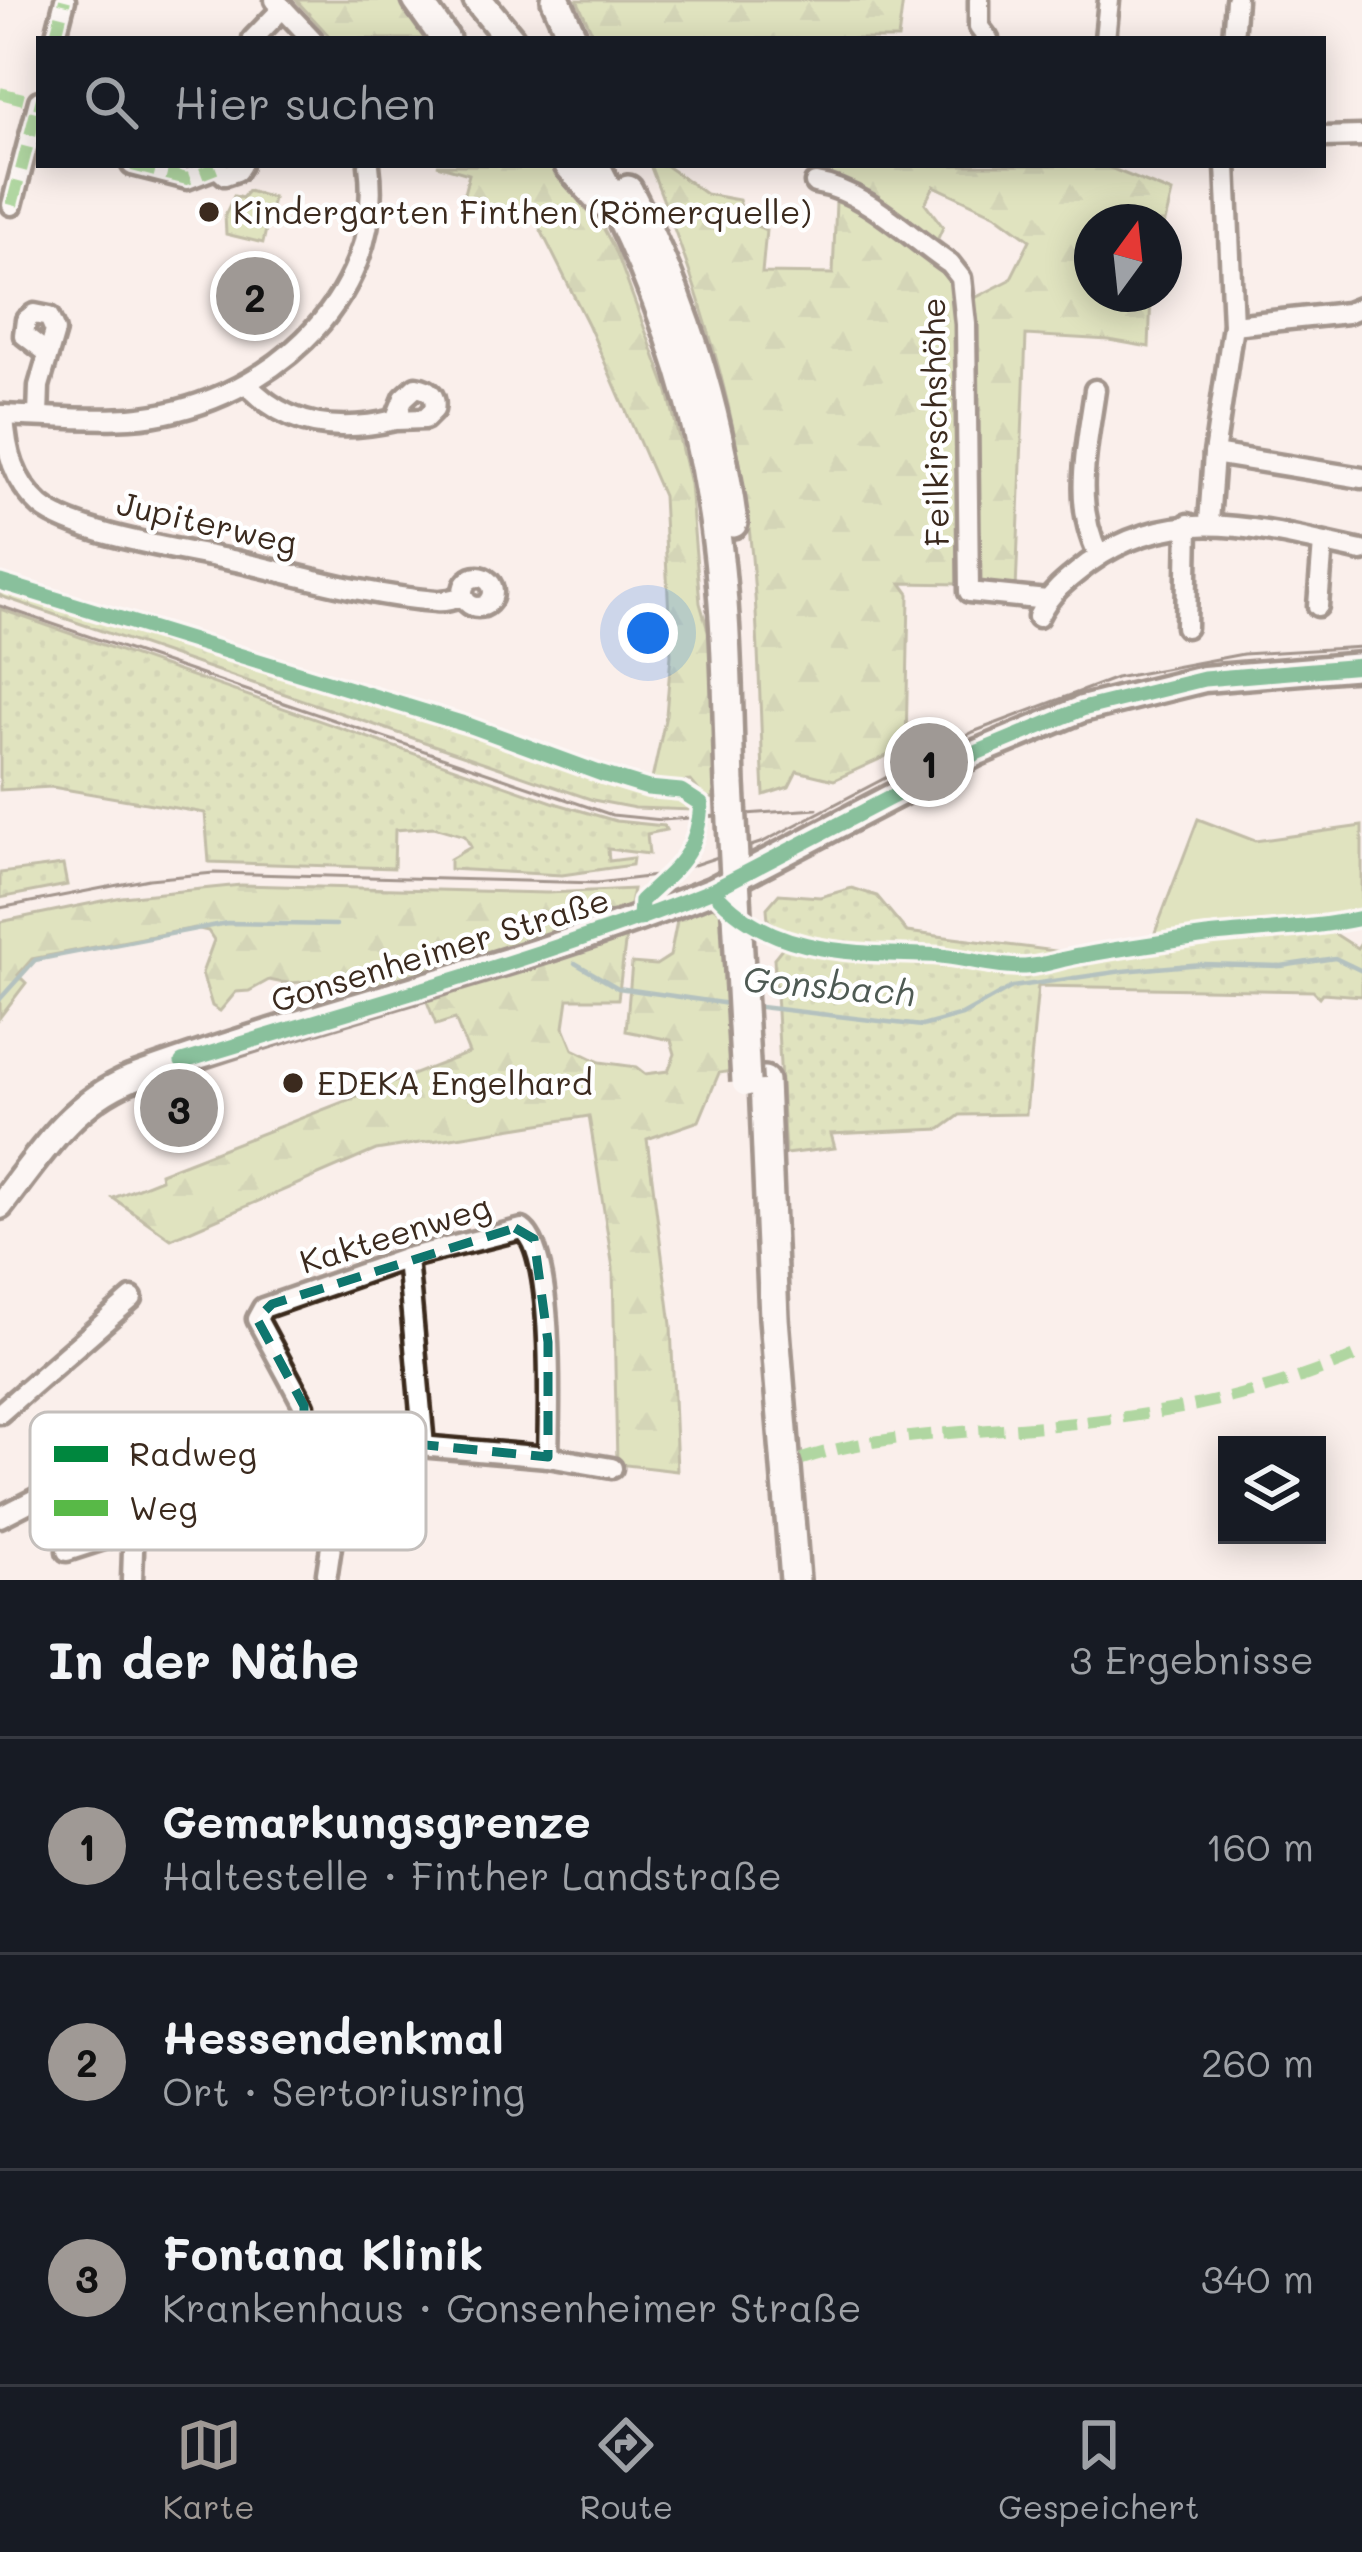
<!DOCTYPE html>
<html lang="de">
<head>
<meta charset="utf-8">
<style>
	body { margin:0; font-family:Mali,sans-serif; background:#20242c; color:#f1f3f6 }
	.controls { position:absolute; right:36px; bottom:36px; display:grid; overflow:hidden; border-radius:0px; box-shadow:0 6px 30px #0003 }
	.controls button { width:108px; height:108px; display:grid; place-items:center; padding:0; border:0; border-bottom:3px solid #363941; background:#171b24; color:#f1f3f6; font:60px sans-serif }
	.compass { position:absolute; left:1074px; top:204px; width:108px; height:108px; border-radius:50%; background:#171b24; box-shadow:0 6px 30px #0003; rotate:15deg }
	.you { position:absolute; left:648px; top:633px; width:42px; height:42px; margin:-30px; border:9px solid #fff; border-radius:50%; background:#1a73e8; box-shadow:0 0 0 18px #1a73e833 }
	.badge { display:grid; place-items:center; width:78px; height:78px; border-radius:50%; background:#9f9995; color:#111; font-size:39px; font-weight:700 }
	.pin { position:absolute; translate:-50% -50%; border:6px solid #fff; box-shadow:0 3px 12px #0006 }
	.list { margin:0; padding:0; list-style:none }
	h2 { display:flex; justify-content:space-between; align-items:center; height:156px; margin:0; padding:0 48px; font-size:51px }
	h2 small { font-size:39px; font-weight:400; color:#9ea1a6 }
	.list li { display:grid; grid-template-columns:78px 1fr auto; gap:36px; align-items:center; box-sizing:border-box; height:216px; padding:0 48px; border-top:3px solid #363941 }
	.list b { display:block; font-size:45px; white-space:nowrap }
	.list p { margin:0; font-size:39px; white-space:nowrap; color:#9ea1a6 }
	.list em { font-size:39px; font-style:normal; color:#9ea1a6 }
	.icon { flex:none; width:66px; height:66px; fill:none; stroke:currentColor; stroke-width:2; stroke-linecap:round; stroke-linejoin:round }
	.map { position:relative; flex:none; width:1362px; height:1580px; overflow:hidden }
	.search { position:absolute; background:#171b24; box-shadow:0 6px 30px #0003; left:36px; right:36px; top:36px; height:132px; display:flex; align-items:center; gap:30px; box-sizing:border-box; padding:0 42px; border-radius:0px; color:#9ea1a6; font-size:45px }
	.sheet { height:804px; background:#171b24 }
	nav { display:flex; justify-content:space-around; align-items:center; box-sizing:border-box; height:168px; border-top:3px solid #363941; background:#171b24; font-size:33px; color:#9ea1a6 }
	nav a { display:grid; justify-items:center; gap:6px }
	nav .on { color:#9f9995 }
	.map>svg:first-child { display:block }
	.grass { fill:url(#grass-dots); stroke:#7e8054; stroke-width:3 }
	.forest { fill:url(#forest-firs); stroke:#7e8054; stroke-width:3 }
	.park { fill:url(#park-tufts); stroke:#7e8054; stroke-width:3 }
	.garden { fill:#c1d58b; stroke:#7e8054; stroke-width:3 }
	.lines { fill:none; stroke-linecap:round; stroke-linejoin:round }
	.stream { stroke:#618b89; stroke-width:4.5 }
	.minor-casing { stroke:#3b2a1e; stroke-width:27 }
	.major-casing { stroke:#3b2a1e; stroke-width:33 }
	.highway-casing { stroke:#3b2a1e; stroke-width:36 }
	.minor { stroke:#fff; stroke-width:18 }
	.major { stroke:#fff; stroke-width:24 }
	.highway { stroke:#fff; stroke-width:27 }
	.tram { stroke:#3b2a1e; stroke-width:3 }
	.highway-bridge-casing { stroke:#3b2a1e; stroke-width:36; stroke-linecap:butt }
	.highway-bridge { stroke:#fff; stroke-width:27 }
	.quiet { stroke:#58b947; stroke-width:12; stroke-dasharray:24 12; stroke-linecap:butt }
	.cycleway-casing { stroke:#fff; stroke-width:22 }
	.cycleway { stroke:#00873e; stroke-width:15 }
	.marked { fill:none; stroke:#0f766e; stroke-width:9; stroke-dasharray:24 15; stroke-linejoin:round }
	.poi-dot { fill:#3b2a1e; stroke:#fff; stroke-width:4.5 }
	.labels { text-anchor:middle; stroke-width:9; stroke-linejoin:round; paint-order:stroke }
	.poi-label { font-size:33px; fill:#3b2a1e; stroke:#fff; text-anchor:start }
	.street-label { font-size:33px; fill:#3b2a1e; stroke:#fff }
	.water-label { font-size:36px; font-style:italic; fill:#4e5a53; stroke:#fff }
	.key { fill:#fff; stroke:#c4bfbc; stroke-width:3 }
	.key-label { font-size:33px; fill:#3b2a1e }
</style>
</head>
<body>
<div class="map">
<svg width="1362" height="1580" viewBox="0 0 1362 1580">
	<defs>
		<pattern id="grass-dots" width="8" height="8" patternUnits="userSpaceOnUse" patternTransform="scale(3)"><rect width="8" height="8" fill="#c1d58b"/><path d="M2 2h.1M6 6h.1" fill="none" stroke="#a7b778" stroke-width="1.8" stroke-linecap="round"/></pattern>
		<pattern id="forest-firs" width="22" height="20" patternUnits="userSpaceOnUse" patternTransform="scale(3)"><rect width="22" height="20" fill="#c1d58b"/><path d="M5 1l3.5 6h-7zM16 11l3.5 6h-7z" fill="#a7b778"/></pattern>
		<pattern id="park-tufts" width="24" height="20" patternUnits="userSpaceOnUse" patternTransform="scale(3)"><rect width="24" height="20" fill="#c1d58b"/><path d="M3 7l-1-3M5 7V3M7 7l1-3M15 17l-1-3M17 17v-4M19 17l1-3" fill="none" stroke="#a7b778"/></pattern>
	</defs>
	<rect width="100%" height="100%" fill="#faefeb"/>
	<filter id="ink" filterUnits="userSpaceOnUse"><feTurbulence type="fractalNoise" baseFrequency=".00833" numOctaves="2"/><feDisplacementMap in="SourceGraphic" scale="24" xChannelSelector="R" yChannelSelector="G"/><feConvolveMatrix kernelMatrix="1 2 1 2 8 2 1 2 1" color-interpolation-filters="sRGB"/></filter>
	<g filter="url(#ink)">
		<g class="grass">
			<path d="M0 585 386 704 600 778 679 796 693 804V810L635 808 593 800 0 596Z"/>
			<path d="M0 609 558 804 616 821 664 826 666 830 647 834 649 854 608 849 609 861 633 858 632 865 562 875 450 869V859L471 847 465 836 434 827 395 830 394 868 209 862 205 813 52 787 0 790Z"/>
			<path d="M63 865 67 885 0 898V873Z"/>
			<path d="M852 888 877 896 907 932 1102 957 1329 930 1357 948 1362 941V996L1322 993 1319 997 1313 991 1038 986 1026 1114 960 1115 941 1129 831 1134 835 1148 785 1154 774 958 791 937 768 920 767 908 779 894 820 897Z"/>
		</g>
		<g class="forest">
			<path d="M296 0H407L436 39H332Z"/>
			<path d="M577 0H903L898 39H595Z"/>
			<path d="M437 165H561L597 216 617 254 668 392 690 484 700 603 711 641 719 799 704 797 691 781 651 784 666 715 671 655 663 496 588 324 536 220 460 209 469 174Z"/>
			<path d="M650 165H665L706 194 739 200 745 221 766 230 762 273 833 274 836 202H846L953 277 961 305 1010 280 1030 240 996 215 934 186 925 203 943 227 935 245 895 216 812 165H1103L1172 193 1164 226V222H1092V294H1151L1149 347 1109 340 1026 335 1016 591 963 584 901 583 909 594 906 747 834 780 797 771 789 787 764 795C758 677 759 554 735 437 716 342 685 255 650 165Z"/>
			<path d="M241 885 547 893 633 889 628 914 387 985C360 989 353 981 328 980 306 980 291 986 269 980L249 991 236 992 220 1011 212 1006 202 973 214 940 208 931 195 928 32 959 18 975 26 983 0 1017V922L122 897Z"/>
			<path d="M710 905 723 913 732 1071 719 1073 699 1121 647 1139 671 1325 677 1471 617 1464 613 1268 589 1116 376 1150 171 1239 113 1198 161 1179 160 1173 469 1053 455 1019 436 1025 426 999 626 936 618 999H568L564 1027 573 1049 600 1062 636 1067 645 1074 668 1071 675 1054 671 1040 626 1031 632 963 656 965 670 956 677 921Z"/>
		</g>
		<path class="park" d="M248 191 273 198 263 243 226 234 225 215 234 196 242 198Z"/>
		<path class="garden" d="M1198 819 1255 841 1362 826V922L1329 930 1148 951Z"/>
		<g class="lines">
			<g class="stream">
				<path d="M575 963 618 988 729 1004"/>
				<path d="M0 999 35 960 227 923 336 925"/>
				<path d="M752 1006 922 1026 962 1015 1012 987 1123 971 1202 964 1281 966 1335 958 1362 971"/>
			</g>
			<defs>
				<g id="minor">
					<path d="M275 0 312 39"/>
					<path d="M979 0V27L988 39"/>
					<path d="M55 39 65 0"/>
					<path d="M253 39 283 8"/>
					<path d="M1105 39 1109 0"/>
					<path d="M1233 39 1236 0"/>
					<path d="M1323 137 1362 136"/>
					<path d="M132 165 187 179 216 168"/>
					<path d="M214 165 225 175 237 171 241 165"/>
					<path d="M815 183C866 191 908 236 950 264L961 278 966 324 969 592 1047 600"/>
					<path d="M12 205 39 101"/>
					<path d="M1233 325 1347 313 1362 307"/>
					<path d="M247 384C286 428 339 433 395 420L404 398 416 387C430 389 437 396 434 410L425 419 395 420"/>
					<path d="M1095 390C1087 448 1072 502 1099 556"/>
					<path d="M0 415C43 416 87 421 130 418 259 409 387 303 369 165"/>
					<path d="M4 415C6 451 13 481 41 506 76 535 189 551 236 561 302 576 369 596 436 601 446 602 454 599 463 596"/>
					<path d="M38 416 39 386 55 331 49 317 34 314 26 320 24 335 46 352"/>
					<path d="M1214 454 1362 478"/>
					<path d="M1209 522 1214 454 1233 325 1226 165"/>
					<circle cx="478" cy="592" r="15"/>
					<path d="M1318 606 1323 543"/>
					<path d="M1038 617C1050 592 1068 579 1089 563 1176 500 1266 531 1362 551"/>
					<path d="M1186 627 1188 524"/>
					<path d="M407 1258 424 1446"/>
					<path d="M0 1413 132 1298"/>
					<path d="M304 1433V1406L257 1319 263 1308 407 1258 522 1229C555 1250 549 1416 548 1457"/>
					<path d="M0 1517 45 1494 158 1457 281 1434 548 1457 612 1468"/>
					<path d="M67 1551 135 1529"/>
					<path d="M132 1580 136 1464"/>
					<path d="M326 1580 347 1440"/>
				</g>
				<path id="major" d="M0 1206C37 1158 71 1103 130 1079 322 1009 523 966 713 890L976 753 1082 709 1204 679 1362 666"/>
				<g id="highway">
					<path d="M417 0 445 39"/>
					<path d="M478 0 510 39"/>
					<path d="M556 0 573 39"/>
					<path d="M569 165 602 202"/>
					<path d="M595 165C650 269 693 384 711 501 727 594 727 690 730 784"/>
					<path d="M628 190C683 297 717 404 733 523"/>
					<path d="M764 1081 774 1318 795 1580"/>
				</g>
			</defs>
			<use href="#minor" class="minor-casing"/>
			<use href="#major" class="major-casing"/>
			<use href="#highway" class="highway-casing"/>
			<use href="#minor" class="minor"/>
			<use href="#major" class="major"/>
			<use href="#highway" class="highway"/>
			<g class="tram">
				<path d="M0 606 612 815 662 820 817 809"/>
				<path d="M0 908 149 879 214 873 597 883 664 875 763 842 973 732 1116 678 1243 654 1362 647"/>
			</g>
			<defs>
				<path id="highway-bridge" d="M730 784 746 1082"/>
			</defs>
			<use href="#highway-bridge" class="highway-bridge-casing"/>
			<use href="#highway-bridge" class="highway-bridge"/>
			<g class="quiet">
				<path d="M55 39 65 0"/>
				<path d="M0 93 39 103"/>
				<path d="M132 165 187 179 216 168"/>
				<path d="M12 205 39 101"/>
				<path d="M802 1459C875 1435 955 1433 1031 1427 1145 1418 1257 1400 1362 1353"/>
			</g>
			<defs>
				<g id="cycleway">
					<path d="M0 582 471 726 602 774 648 788 681 791 701 804C698 855 675 869 641 901L640 919"/>
					<path d="M713 890C767 954 848 953 925 955 958 955 991 968 1025 967 1043 966 1061 959 1079 956 1121 948 1164 942 1207 936 1259 930 1311 929 1362 918"/>
					<path d="M182 1062C359 1007 541 959 713 890L976 753 1082 709 1204 679 1362 666"/>
				</g>
			</defs>
			<use href="#cycleway" class="cycleway-casing"/>
			<use href="#cycleway" class="cycleway"/>
		</g>
	</g>
	<path d="M0 0H1362V1580H0ZM515 1228 534 1239 548 1342V1457L304 1433V1406L257 1319 272 1304Z" fill="#faefeb" fill-opacity=".55" fill-rule="evenodd"/>
	<path class="marked" d="M515 1228 534 1239 548 1342V1457L304 1433V1406L257 1319 272 1304Z"/>
	<g class="poi-dot">
		<circle cx="209" cy="212" r="12"/>
		<circle cx="293" cy="1083" r="12"/>
	</g>
	<g class="labels">
		<g class="poi-label">
			<text x="233" y="224">Kindergarten Finthen (Römerquelle)</text>
			<text x="317" y="1095">EDEKA Engelhard</text>
		</g>
		<g class="street-label">
			<text transform="translate(935 422) rotate(-91)" y="12">Feilkirschshöhe</text>
			<text transform="translate(207 523) rotate(13)" y="12">Jupiterweg</text>
			<text transform="translate(440 950) rotate(-17)" y="12">Gonsenheimer Straße</text>
			<text transform="translate(395 1234) rotate(-17)" y="12">Kakteenweg</text>
		</g>
		<g class="water-label">
			<text transform="translate(829 986) rotate(5)" y="13">Gonsbach</text>
		</g>
	</g>
	<rect x="30" y="1412" width="396" height="138" rx="18" class="key"/>
	<rect x="54" y="1446" width="54" height="16" fill="#00873e"/>
	<rect x="54" y="1500" width="54" height="16" fill="#58b947"/>
	<g class="key-label">
		<text x="129" y="1466">Radweg</text>
		<text x="129" y="1520">Weg</text>
	</g>
</svg>
<div class="controls">
<button><svg class="icon" aria-label="layers" viewBox="0 0 24 24"><path d="M12 4l9 5-9 5-9-5zM3 14l9 5 9-5"/></svg></button>
</div>
<svg class="compass" viewBox="-18 -18 36 36"><path d="M0-13l5 13h-10z" fill="#e53935"/><path d="M0 13l5-13h-10z" fill="#9ea1a6"/></svg>
<div class="you"></div>
<div class="pin badge" style="left:929px;top:762px">1</div>
<div class="pin badge" style="left:255px;top:296px">2</div>
<div class="pin badge" style="left:179px;top:1108px">3</div>
<div class="search"><svg class="icon" aria-label="search" viewBox="0 0 24 24"><circle cx="10" cy="10" r="6"/><path d="M15 15l6 6"/></svg>Hier suchen</div>
</div>
<section class="sheet">
<h2>In der Nähe<small>3 Ergebnisse</small></h2>
<ul class="list">
<li><span class="badge">1</span><div><b>Gemarkungsgrenze</b><p>Haltestelle · Finther Landstraße</p></div><em>160 m</em></li>
<li><span class="badge">2</span><div><b>Hessendenkmal</b><p>Ort · Sertoriusring</p></div><em>260 m</em></li>
<li><span class="badge">3</span><div><b>Fontana Klinik</b><p>Krankenhaus · Gonsenheimer Straße</p></div><em>340 m</em></li>
</ul>
</section>
<nav>
<a class="on"><svg class="icon" aria-label="map" viewBox="0 0 24 24"><path d="M3 6l6-2 6 2 6-2v14l-6 2-6-2-6 2zM9 4v14M15 6v14"/></svg>Karte</a>
<a><svg class="icon" aria-label="directions" viewBox="0 0 24 24"><path d="M12 3l9 9-9 9-9-9zM9 14v-3h6M13 9l2 2-2 2"/></svg>Route</a>
<a><svg class="icon" aria-label="saved" viewBox="0 0 24 24"><path d="M7 4h10v16l-5-4-5 4z"/></svg>Gespeichert</a>
</nav>
</body>
</html>
